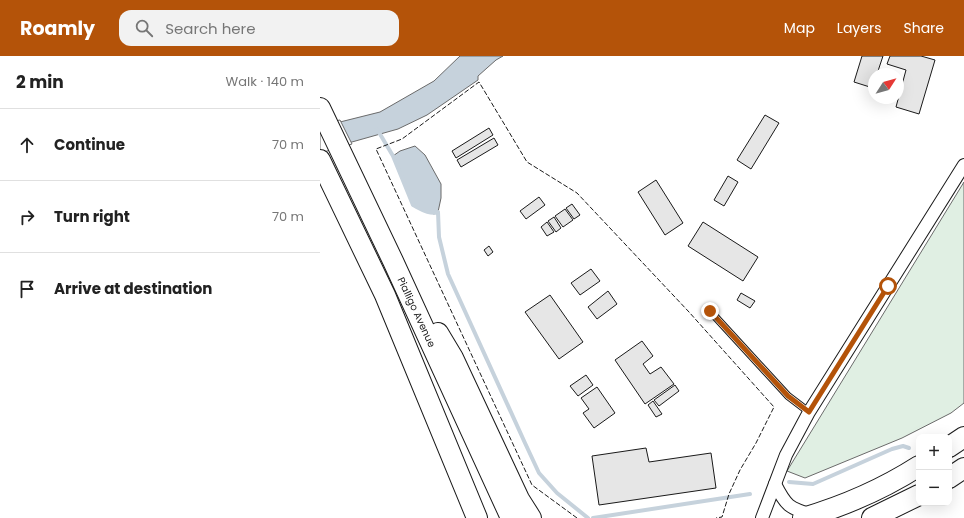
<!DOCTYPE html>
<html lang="en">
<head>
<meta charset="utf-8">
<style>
	body { margin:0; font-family:Poppins,sans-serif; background:#f2f2f2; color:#222 }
	.controls { position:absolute; right:12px; bottom:12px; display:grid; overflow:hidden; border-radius:8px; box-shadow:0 4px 16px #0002 }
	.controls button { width:36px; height:36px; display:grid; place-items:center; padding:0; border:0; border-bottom:1px solid #e0e0e0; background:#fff; color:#222; font:20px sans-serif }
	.compass { position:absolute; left:548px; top:12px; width:36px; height:36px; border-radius:50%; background:#fff; box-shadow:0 4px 16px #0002; rotate:54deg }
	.stop { position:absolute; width:12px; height:12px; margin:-9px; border:3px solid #b45309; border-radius:50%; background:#fff }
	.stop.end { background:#b45309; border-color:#fff; box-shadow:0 1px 4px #0008 }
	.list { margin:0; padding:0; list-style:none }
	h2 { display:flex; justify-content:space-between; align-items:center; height:52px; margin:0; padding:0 16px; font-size:17px }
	h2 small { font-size:13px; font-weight:400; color:#767676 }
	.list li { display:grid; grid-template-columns:26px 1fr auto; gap:12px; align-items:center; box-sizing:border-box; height:72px; padding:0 16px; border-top:1px solid #e0e0e0 }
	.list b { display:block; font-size:15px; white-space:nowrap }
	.list em { font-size:13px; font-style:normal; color:#767676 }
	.icon { flex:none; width:22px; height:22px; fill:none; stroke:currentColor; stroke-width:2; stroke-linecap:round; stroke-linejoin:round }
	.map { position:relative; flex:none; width:644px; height:462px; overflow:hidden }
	header { display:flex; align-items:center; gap:24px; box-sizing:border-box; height:56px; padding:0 20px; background:#b45309; color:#fff }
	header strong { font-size:19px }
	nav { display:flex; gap:22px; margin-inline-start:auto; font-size:14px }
	.search { width:280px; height:36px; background:#f2f2f2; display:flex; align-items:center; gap:10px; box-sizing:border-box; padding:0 14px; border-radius:12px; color:#767676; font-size:15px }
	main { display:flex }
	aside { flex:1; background:#fff }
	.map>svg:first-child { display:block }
	.green { fill:#e0efe3; stroke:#6a6a6a }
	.water { fill:#c6d2dc; stroke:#6a6a6a }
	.pier { fill:#fff; stroke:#6a6a6a }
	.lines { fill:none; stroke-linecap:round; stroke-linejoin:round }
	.stream { stroke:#c6d2dc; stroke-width:4 }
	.building { fill:#e6e6e6; stroke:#1a1a1a }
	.lane-casing { stroke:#1a1a1a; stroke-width:8 }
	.street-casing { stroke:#1a1a1a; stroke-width:14 }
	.primary-casing { stroke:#1a1a1a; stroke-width:22 }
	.lane { stroke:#fff; stroke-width:6 }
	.street { stroke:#fff; stroke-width:12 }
	.primary { stroke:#fff; stroke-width:20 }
	.fence { stroke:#1a1a1a; stroke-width:1; stroke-dasharray:5 2; stroke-linecap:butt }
	.route { stroke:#b45309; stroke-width:5 }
	.labels { text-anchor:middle; stroke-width:3; stroke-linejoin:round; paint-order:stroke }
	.street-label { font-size:10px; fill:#1a1a1a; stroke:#fff }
</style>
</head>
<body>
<header>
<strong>Roamly</strong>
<div class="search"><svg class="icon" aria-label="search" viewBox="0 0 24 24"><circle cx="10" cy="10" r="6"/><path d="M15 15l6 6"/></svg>Search here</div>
<nav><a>Map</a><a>Layers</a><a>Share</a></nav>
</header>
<main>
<aside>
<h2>2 min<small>Walk · 140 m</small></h2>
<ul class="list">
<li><svg class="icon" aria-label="ahead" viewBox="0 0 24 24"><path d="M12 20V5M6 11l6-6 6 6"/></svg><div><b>Continue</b></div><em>70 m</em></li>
<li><svg class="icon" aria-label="right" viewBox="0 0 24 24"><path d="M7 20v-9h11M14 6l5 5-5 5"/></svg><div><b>Turn right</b></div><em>70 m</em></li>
<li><svg class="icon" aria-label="arrive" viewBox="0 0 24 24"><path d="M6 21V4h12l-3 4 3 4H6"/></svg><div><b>Arrive at destination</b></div></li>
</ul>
</aside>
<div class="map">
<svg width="644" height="462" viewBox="0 0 644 462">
	<rect width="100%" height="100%" fill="#fff"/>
	<path class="green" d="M644 126V347L631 357 582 382 485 422 467 415Z"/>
	<g class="water">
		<path d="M140 0H183L176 4 158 20V24L107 59 78 73 0 95V71L60 56 114 25Z"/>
		<path d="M95 90 105 99 121 128V142L118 156 114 158 93 149 73 100 80 95Z"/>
	</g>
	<path class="pier" d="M20 64 32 88 0 97V68Z"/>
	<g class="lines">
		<g class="stream">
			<path d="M57 73 73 100 93 149C101 153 110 159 118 156L119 181 128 218 205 387 219 417 237 437 268 462"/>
			<path d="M469 426 493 428 572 393 583 390 589 392"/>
			<path d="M273 462 430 438"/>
		</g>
	</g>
	<g class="building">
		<path d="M542 0H563L557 18H554L553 32 534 26Z"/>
		<path d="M570 0H601L615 4 599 58 576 51 586 14 567 8Z"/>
		<path d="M445 59 459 67 431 113 417 104Z"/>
		<path d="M169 72 173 79 136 102 132 95Z"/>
		<path d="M174 82 178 89 141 111 137 104Z"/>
		<path d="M408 120 418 126 404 150 394 144Z"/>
		<path d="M336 124 363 167 345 179 318 136Z"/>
		<path d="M219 141 225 149 206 163 200 155Z"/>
		<path d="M252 148 260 159 254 163 246 152Z"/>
		<path d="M245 153 253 164 243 171 235 160Z"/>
		<path d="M234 161 241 172 236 176 228 165Z"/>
		<path d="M227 166 234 176 227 180 221 171Z"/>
		<path d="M383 166 438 201 423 225 368 190Z"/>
		<path d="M169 190 173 196 168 200 164 194Z"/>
		<path d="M271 213 280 225 260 239 251 227Z"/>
		<path d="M288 235 297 248 277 263 268 251Z"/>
		<path d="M421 237 435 245 430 252 417 244Z"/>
		<path d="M230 239 263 286 239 303 205 256Z"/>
		<path d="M322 285 333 300 323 308 330 318 341 311 354 328 325 348 295 304Z"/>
		<path d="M266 319 273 329 258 340 250 330Z"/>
		<path d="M355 329 359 335 339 350 334 344Z"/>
		<path d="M277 331 295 357 274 372 263 357 269 353 261 342Z"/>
		<path d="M333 345 342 358 336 361 328 349Z"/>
		<path d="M326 392 329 406 391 397 396 432 279 449 272 400Z"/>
	</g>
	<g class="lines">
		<defs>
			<path id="lane" d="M390 255 468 340 489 356"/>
			<g id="street">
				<path d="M455 428C466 450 469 452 492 459"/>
				<path d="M442 462 466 399 489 356 644 109"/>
			</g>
			<g id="primary">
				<path d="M0 52 73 205 191 462"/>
				<path d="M0 104 65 239 157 462"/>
				<path d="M118 277 133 302 199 443 211 462"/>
				<path d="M629 391 644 381"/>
				<path d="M629 422 644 412"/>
				<path d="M483 462C524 450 563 433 599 410"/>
				<path d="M552 462 599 439"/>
			</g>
		</defs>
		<use href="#lane" class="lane-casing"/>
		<use href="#street" class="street-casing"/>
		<use href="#primary" class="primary-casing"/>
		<use href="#lane" class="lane"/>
		<use href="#street" class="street"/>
		<use href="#primary" class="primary"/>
		<path class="fence" d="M257 462 212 429 56 93 82 83 159 26 207 106 257 137 369 256 454 351 436 387 420 414 409 438 402 461 396 462"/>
	</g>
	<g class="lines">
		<path class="route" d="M390 255 468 340 489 356 568 230"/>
	</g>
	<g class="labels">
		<g class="street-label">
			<text transform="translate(97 256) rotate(65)" y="4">Pialligo Avenue</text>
		</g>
	</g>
</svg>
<div class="controls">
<button>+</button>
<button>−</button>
</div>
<svg class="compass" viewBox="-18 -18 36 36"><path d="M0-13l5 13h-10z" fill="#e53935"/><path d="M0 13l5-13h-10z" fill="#767676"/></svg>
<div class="stop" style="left:568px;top:230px"></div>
<div class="stop end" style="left:390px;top:255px"></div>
</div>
</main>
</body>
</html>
